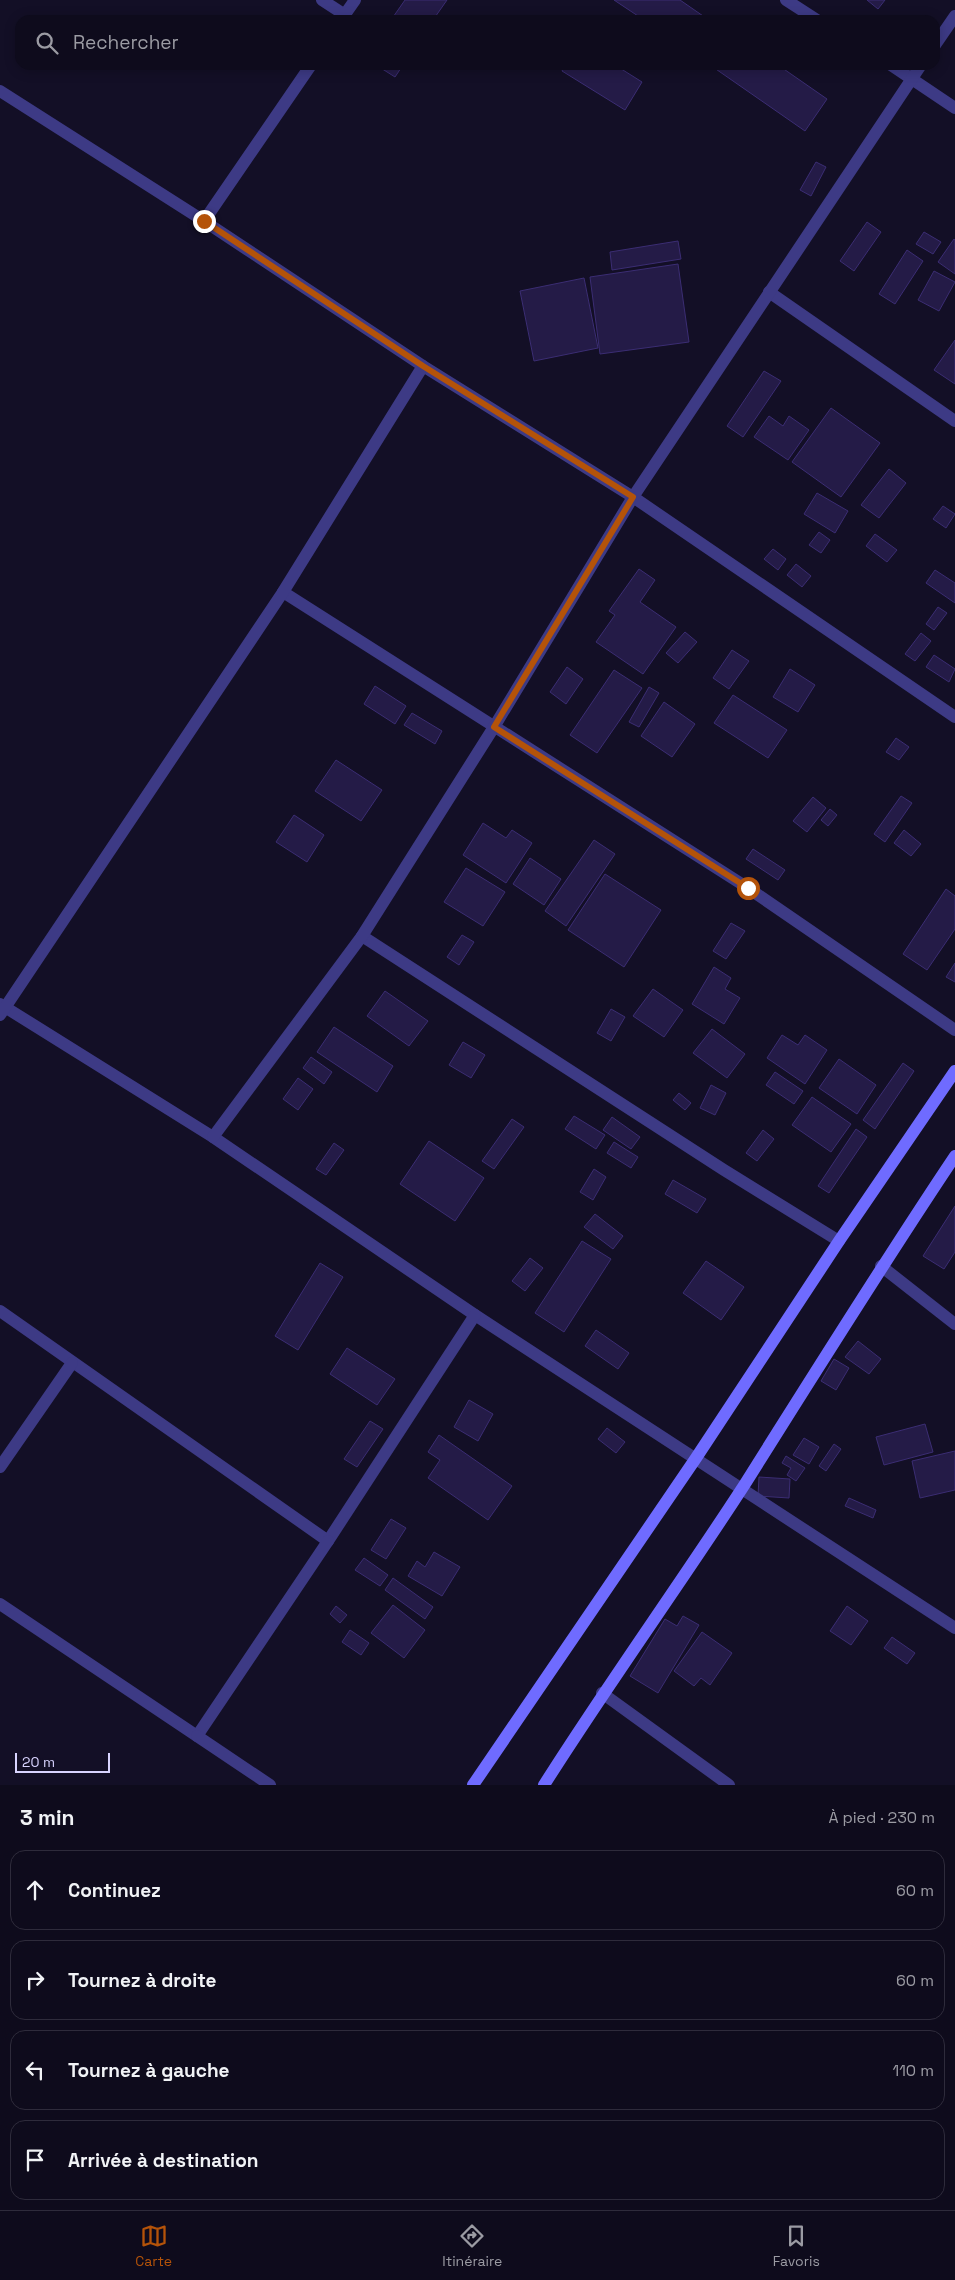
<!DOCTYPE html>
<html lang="fr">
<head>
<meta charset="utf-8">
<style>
	body { margin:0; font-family:"Space Grotesk",sans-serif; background:#171425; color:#f1f3f6 }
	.scale { position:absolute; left:15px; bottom:12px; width:95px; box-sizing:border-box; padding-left:5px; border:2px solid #d9d4ff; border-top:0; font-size:14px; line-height:18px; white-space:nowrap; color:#d9d4ff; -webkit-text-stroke:4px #130f26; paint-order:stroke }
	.stop { position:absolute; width:15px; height:15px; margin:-11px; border:4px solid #b45309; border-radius:50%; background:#fff }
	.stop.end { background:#b45309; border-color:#fff; box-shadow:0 1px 5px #0008 }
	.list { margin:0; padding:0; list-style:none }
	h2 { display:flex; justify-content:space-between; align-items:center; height:65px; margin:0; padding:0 20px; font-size:21px }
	h2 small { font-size:16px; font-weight:400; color:#9b9ba3 }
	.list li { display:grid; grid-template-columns:32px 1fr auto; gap:15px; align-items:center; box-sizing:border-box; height:80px; margin:0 10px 10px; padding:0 10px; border:1px solid #2e2b3b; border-radius:15px }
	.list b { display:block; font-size:19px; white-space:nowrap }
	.list em { font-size:16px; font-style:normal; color:#9b9ba3 }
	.icon { flex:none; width:28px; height:28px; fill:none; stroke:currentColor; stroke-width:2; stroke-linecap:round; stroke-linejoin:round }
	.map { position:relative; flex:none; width:955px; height:1785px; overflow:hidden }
	.search { position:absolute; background:#0e0b1c; box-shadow:0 2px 12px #0003; left:15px; right:15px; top:15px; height:55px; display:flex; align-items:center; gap:12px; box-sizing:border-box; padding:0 18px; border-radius:15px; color:#9b9ba3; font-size:19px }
	.sheet { height:425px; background:#0e0b1c }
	nav { display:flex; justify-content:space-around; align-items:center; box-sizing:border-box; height:70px; border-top:1px solid #2e2b3b; background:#0e0b1c; font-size:14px; color:#9b9ba3 }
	nav a { display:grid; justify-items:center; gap:2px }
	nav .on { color:#b45309 }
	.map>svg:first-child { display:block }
	.building { fill:#241b47; stroke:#3b2d73 }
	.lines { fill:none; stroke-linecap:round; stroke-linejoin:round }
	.minor { stroke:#3d3a85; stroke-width:12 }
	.secondary { stroke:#6f6bff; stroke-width:12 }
	.route { stroke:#b45309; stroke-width:6 }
</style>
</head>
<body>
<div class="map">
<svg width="955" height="1785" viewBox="0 0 955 1785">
	<rect width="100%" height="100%" fill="#130f26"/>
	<g class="building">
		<path d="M405 0H447L433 20H391Z"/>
		<path d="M614 0H680L706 18 705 20H644Z"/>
		<path d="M867 0H885L878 9Z"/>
		<path d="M376 65H403L395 77Z"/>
		<path d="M565 65H615L642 82 625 110 562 71Z"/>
		<path d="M710 65H778L827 99 805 131Z"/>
		<path d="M816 162 826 167 811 196 800 190Z"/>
		<path d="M867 222 881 232 854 271 840 261Z"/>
		<path d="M924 232 941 242 933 254 916 244Z"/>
		<path d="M954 239 955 240V274L938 262Z"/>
		<path d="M678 241 681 259 612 270 610 252Z"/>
		<path d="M907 250 923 261 895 304 879 294Z"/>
		<path d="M678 264 689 342 600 354 590 277Z"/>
		<path d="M934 271 955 282 939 311 918 300Z"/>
		<path d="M584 278 598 348 534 361 520 291Z"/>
		<path d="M955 340V384L934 370Z"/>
		<path d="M764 371 781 381 743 437 727 426Z"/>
		<path d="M831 408 880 443 841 497 792 462Z"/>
		<path d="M769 416 783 426 789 416 809 430 788 460 754 437Z"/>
		<path d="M889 469 906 483 879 518 861 505Z"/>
		<path d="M817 493 848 511 835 533 804 514Z"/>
		<path d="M943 506 955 514 946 528 933 519Z"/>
		<path d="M819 532 830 540 821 553 809 545Z"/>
		<path d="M875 534 897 550 887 562 866 546Z"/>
		<path d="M773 549 786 559 778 570 764 559Z"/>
		<path d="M796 564 811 576 802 587 787 575Z"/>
		<path d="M639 569 655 580 640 602 676 627 643 674 596 642 615 615 609 611Z"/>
		<path d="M935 570 955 583V603L926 583Z"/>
		<path d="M938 607 947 613 934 630 926 624Z"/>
		<path d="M685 632 697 642 678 663 666 653Z"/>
		<path d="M921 633 931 641 915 661 905 654Z"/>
		<path d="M732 650 749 661 729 689 713 678Z"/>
		<path d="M934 655 955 669 949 682 926 667Z"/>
		<path d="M567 667 583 679 566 704 550 692Z"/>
		<path d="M790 669 815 685 798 712 773 697Z"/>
		<path d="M614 670 642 688 597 753 570 735Z"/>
		<path d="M375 686 406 706 395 724 364 704Z"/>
		<path d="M649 687 659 693 639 727 629 722Z"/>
		<path d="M733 695 787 730 768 758 714 723Z"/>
		<path d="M664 702 695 724 672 757 641 736Z"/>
		<path d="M412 713 442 731 435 744 404 725Z"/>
		<path d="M896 738 909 747 899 760 886 752Z"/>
		<path d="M336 760 382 790 361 821 315 791Z"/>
		<path d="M901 796 912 803 885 842 874 834Z"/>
		<path d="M813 797 826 808 807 832 793 821Z"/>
		<path d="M830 809 837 815 828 826 821 820Z"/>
		<path d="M294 815 324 835 307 862 276 842Z"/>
		<path d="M483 823 506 838 512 830 532 843 506 883 463 855Z"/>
		<path d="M904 830 921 844 911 856 894 843Z"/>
		<path d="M594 840 615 854 566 926 545 911Z"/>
		<path d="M753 849 785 870 778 880 746 859Z"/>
		<path d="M530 858 561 879 544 905 513 884Z"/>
		<path d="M466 868 505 892 483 926 444 902Z"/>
		<path d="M605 874 661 910 624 967 568 930Z"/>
		<path d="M946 889 955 896V929L927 970 903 954Z"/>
		<path d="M731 923 745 931 726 959 713 951Z"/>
		<path d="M462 935 474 942 459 965 447 957Z"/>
		<path d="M955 963V982L946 977Z"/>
		<path d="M714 967 731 978 725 989 740 998 724 1024 692 1004Z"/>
		<path d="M653 989 683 1010 664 1037 633 1016Z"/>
		<path d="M385 991 428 1021 409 1046 367 1016Z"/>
		<path d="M611 1009 625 1017 611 1041 597 1033Z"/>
		<path d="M334 1027 393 1066 377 1092 317 1052Z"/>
		<path d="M712 1029 745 1054 727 1078 693 1053Z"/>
		<path d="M782 1035 798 1045 805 1035 827 1050 805 1084 767 1058Z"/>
		<path d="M463 1042 485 1055 471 1078 449 1065Z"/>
		<path d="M311 1057 332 1072 324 1084 303 1068Z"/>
		<path d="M839 1059 876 1085 857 1114 819 1088Z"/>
		<path d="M903 1063 914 1071 875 1129 863 1120Z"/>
		<path d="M775 1072 803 1091 794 1104 766 1085Z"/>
		<path d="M298 1078 313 1089 298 1110 283 1099Z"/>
		<path d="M711 1085 726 1093 715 1115 700 1108Z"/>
		<path d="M679 1093 691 1103 685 1110 673 1100Z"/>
		<path d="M812 1097 851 1124 831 1152 792 1125Z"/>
		<path d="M574 1116 605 1135 596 1149 565 1129Z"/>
		<path d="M612 1117 640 1137 631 1149 603 1130Z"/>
		<path d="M512 1119 524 1127 494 1169 482 1161Z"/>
		<path d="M856 1129 867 1137 829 1193 818 1186Z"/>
		<path d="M763 1130 774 1139 757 1161 746 1153Z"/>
		<path d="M429 1141 484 1178 455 1221 400 1184Z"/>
		<path d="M614 1142 638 1157 631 1168 607 1153Z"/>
		<path d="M334 1143 344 1150 326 1175 316 1169Z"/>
		<path d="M594 1169 606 1177 593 1200 580 1192Z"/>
		<path d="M673 1180 706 1199 697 1213 665 1194Z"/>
		<path d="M955 1206V1252L944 1269 923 1256Z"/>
		<path d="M595 1214 623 1236 613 1249 584 1227Z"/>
		<path d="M582 1241 611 1259 564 1332 535 1313Z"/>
		<path d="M530 1258 543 1268 525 1291 512 1281Z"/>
		<path d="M706 1261 744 1287 721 1320 683 1293Z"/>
		<path d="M320 1263 343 1277 298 1350 275 1336Z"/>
		<path d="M596 1330 629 1353 618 1369 585 1346Z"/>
		<path d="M858 1341 881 1359 869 1374 845 1357Z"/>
		<path d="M347 1348 395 1379 377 1405 330 1374Z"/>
		<path d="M834 1359 849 1368 836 1390 821 1381Z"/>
		<path d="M469 1400 493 1414 478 1441 454 1427Z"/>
		<path d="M370 1421 383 1429 357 1467 344 1459Z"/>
		<path d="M925 1424 933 1452 884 1465 876 1437Z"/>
		<path d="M607 1428 625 1442 616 1453 598 1439Z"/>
		<path d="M439 1435 512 1486 488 1520 428 1478 440 1460 428 1452Z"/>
		<path d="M804 1438 819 1447 809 1464 793 1455Z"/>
		<path d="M834 1444 841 1449 826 1471 819 1466Z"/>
		<path d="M955 1451V1490L920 1498 912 1461Z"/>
		<path d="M786 1456 805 1468 796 1481 787 1475 791 1468 782 1463Z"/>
		<path d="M759 1477 790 1479 789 1498 758 1496Z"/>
		<path d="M849 1498 876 1510 873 1518 845 1506Z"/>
		<path d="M391 1519 406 1528 386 1559 371 1550Z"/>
		<path d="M434 1552 460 1567 442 1596 408 1576 417 1561 425 1567Z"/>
		<path d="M364 1558 388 1575 380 1586 355 1570Z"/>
		<path d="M393 1578 433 1607 425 1619 385 1590Z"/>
		<path d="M393 1605 425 1630 404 1658 371 1633Z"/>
		<path d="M336 1606 347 1615 340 1623 330 1614Z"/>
		<path d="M847 1606 868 1621 851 1645 830 1631Z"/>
		<path d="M683 1616 699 1625 658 1693 630 1676 665 1619 677 1626Z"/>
		<path d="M350 1630 369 1643 361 1655 342 1642Z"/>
		<path d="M702 1632 732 1653 710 1685 701 1678 694 1686 674 1671Z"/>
		<path d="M892 1637 915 1653 907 1664 884 1648Z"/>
	</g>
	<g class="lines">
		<g class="minor">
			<path d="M322 0 345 15"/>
			<path d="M786 0 817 20"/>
			<path d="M341 20 355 0"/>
			<path d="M935 45 955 16"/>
			<path d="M891 65 955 108"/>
			<path d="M0 91 204 221 423 366 633 497 955 717"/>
			<path d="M204 221 311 65"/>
			<path d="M769 292 955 421"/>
			<path d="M283 592 748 888 955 1030"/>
			<path d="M362 936 724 1170 839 1241"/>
			<path d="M0 1004 213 1137 475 1315 955 1628"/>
			<path d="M0 1015 283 592 423 366"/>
			<path d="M213 1137 362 936 494 727 633 497 921 65"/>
			<path d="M881 1266 955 1324"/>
			<path d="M0 1311 328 1541 475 1315"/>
			<path d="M0 1467 72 1363"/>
			<path d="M0 1604 197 1736 328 1541"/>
			<path d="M602 1693 729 1785"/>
			<path d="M197 1736 270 1785"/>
		</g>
		<g class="secondary">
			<path d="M473 1785 696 1458 839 1241 955 1071"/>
			<path d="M544 1785C608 1684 678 1587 743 1487 813 1376 882 1265 955 1156"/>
		</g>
	</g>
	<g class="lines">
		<path class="route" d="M204 221 423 366 633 497 494 727 748 888"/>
	</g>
</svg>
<div class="scale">20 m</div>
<div class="stop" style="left:748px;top:888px"></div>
<div class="stop end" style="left:204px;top:221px"></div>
<div class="search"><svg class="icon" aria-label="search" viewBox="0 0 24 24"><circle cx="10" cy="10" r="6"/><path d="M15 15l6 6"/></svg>Rechercher</div>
</div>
<section class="sheet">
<h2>3 min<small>À pied · 230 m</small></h2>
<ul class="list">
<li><svg class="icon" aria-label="ahead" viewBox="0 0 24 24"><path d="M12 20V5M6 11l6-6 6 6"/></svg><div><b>Continuez</b></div><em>60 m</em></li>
<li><svg class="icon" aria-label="right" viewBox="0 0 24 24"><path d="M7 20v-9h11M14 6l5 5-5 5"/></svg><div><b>Tournez à droite</b></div><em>60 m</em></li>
<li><svg class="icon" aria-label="left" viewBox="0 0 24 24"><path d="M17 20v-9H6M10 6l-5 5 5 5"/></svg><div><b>Tournez à gauche</b></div><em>110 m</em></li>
<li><svg class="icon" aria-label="arrive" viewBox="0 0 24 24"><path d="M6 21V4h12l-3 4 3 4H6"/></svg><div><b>Arrivée à destination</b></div></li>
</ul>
</section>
<nav>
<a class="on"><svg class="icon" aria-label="map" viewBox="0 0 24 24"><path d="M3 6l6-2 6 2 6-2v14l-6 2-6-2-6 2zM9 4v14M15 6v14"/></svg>Carte</a>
<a><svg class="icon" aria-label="directions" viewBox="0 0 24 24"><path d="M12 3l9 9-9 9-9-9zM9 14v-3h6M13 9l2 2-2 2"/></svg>Itinéraire</a>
<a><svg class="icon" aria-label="saved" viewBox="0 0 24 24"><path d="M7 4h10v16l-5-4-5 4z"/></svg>Favoris</a>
</nav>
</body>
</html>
